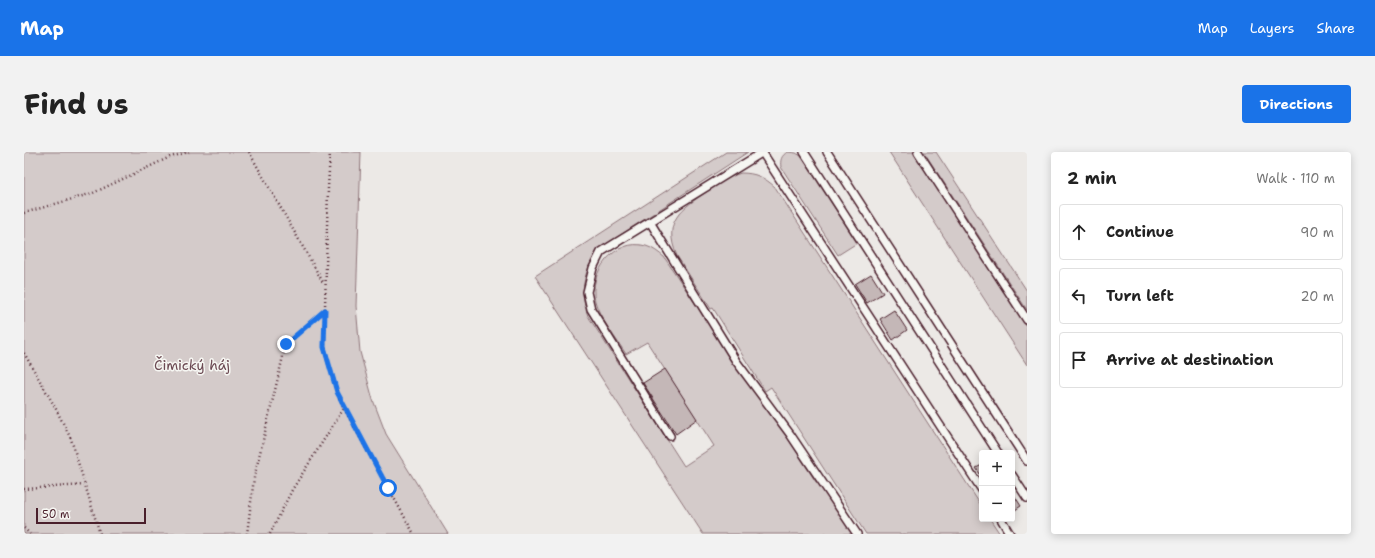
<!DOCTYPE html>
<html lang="en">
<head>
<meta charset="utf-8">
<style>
	body { margin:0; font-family:"Shantell Sans",sans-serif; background:#f2f2f2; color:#222 }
	.controls { position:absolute; right:12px; bottom:12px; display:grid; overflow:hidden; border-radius:4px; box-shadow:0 2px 10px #0003 }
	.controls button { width:36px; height:36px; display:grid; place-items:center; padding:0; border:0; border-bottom:1px solid #e0e0e0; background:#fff; color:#222; font:20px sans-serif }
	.scale { position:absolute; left:12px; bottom:10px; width:110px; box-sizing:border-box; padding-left:4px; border:2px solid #4a1f2b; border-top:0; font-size:11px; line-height:14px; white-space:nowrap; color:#4a1f2b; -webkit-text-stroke:3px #f6f6f2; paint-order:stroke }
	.stop { position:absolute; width:12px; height:12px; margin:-9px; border:3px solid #1a73e8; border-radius:50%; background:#fff }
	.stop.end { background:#1a73e8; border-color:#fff; box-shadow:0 1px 4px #0008 }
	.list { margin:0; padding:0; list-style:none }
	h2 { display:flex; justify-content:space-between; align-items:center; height:52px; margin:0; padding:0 16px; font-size:17px }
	h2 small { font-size:13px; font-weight:400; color:#767676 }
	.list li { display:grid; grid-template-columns:26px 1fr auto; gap:12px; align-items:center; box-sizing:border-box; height:56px; margin:0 8px 8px; padding:0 8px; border:1px solid #e0e0e0; border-radius:4px }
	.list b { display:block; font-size:15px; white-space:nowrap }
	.list em { font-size:13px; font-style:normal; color:#767676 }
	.icon { flex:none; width:22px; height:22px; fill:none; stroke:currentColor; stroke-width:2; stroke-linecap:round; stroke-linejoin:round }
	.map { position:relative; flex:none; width:1003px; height:382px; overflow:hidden; border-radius:4px }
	header { display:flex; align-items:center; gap:24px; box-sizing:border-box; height:56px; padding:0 20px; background:#1a73e8; color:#fff }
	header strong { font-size:19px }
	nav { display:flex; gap:22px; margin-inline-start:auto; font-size:14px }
	.intro { display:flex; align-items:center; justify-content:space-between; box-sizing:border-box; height:96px; padding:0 24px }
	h1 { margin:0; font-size:28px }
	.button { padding:10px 18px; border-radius:4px; background:#1a73e8; color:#fff; font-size:14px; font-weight:700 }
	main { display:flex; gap:24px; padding:0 24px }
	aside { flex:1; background:#fff; border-radius:4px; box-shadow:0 2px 10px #0003 }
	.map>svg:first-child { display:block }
	.green { fill:#d4cbca; stroke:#8f757a }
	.building { fill:#c4b7b7; stroke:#4a1f2b }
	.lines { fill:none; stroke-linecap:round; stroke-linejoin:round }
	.service-casing { stroke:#4a1f2b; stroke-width:10 }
	.path { stroke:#4a1f2b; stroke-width:2.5; stroke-dasharray:1 3; stroke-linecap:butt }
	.service { stroke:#f6f6f2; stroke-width:7 }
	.route { stroke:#1a73e8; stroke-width:5 }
	.labels { text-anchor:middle; stroke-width:3; stroke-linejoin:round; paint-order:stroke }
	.park-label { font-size:14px; fill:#6c4a53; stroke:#f6f6f2 }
</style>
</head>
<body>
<header>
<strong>Map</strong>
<nav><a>Map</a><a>Layers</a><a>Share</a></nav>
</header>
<div class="intro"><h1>Find us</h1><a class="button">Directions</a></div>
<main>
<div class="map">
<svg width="1003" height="382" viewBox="0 0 1003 382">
	<rect width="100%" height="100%" fill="#ece9e6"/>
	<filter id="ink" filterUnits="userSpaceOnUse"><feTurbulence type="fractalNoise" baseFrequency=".025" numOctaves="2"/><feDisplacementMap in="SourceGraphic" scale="8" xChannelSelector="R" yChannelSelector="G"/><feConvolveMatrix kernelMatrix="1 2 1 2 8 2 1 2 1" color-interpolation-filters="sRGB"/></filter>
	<g filter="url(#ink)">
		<g class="green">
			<path d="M0 0H337L332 154 336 200 349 248 362 282 424 382H0Z"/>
			<path d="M702 0H724L587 89C562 107 553 135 564 164L660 314 690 294 623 190 602 202C593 188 575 165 571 149 564 121 591 85 622 94 629 96 635 101 640 105L733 244 761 282 792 330H795L829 382H679L511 124Z"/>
			<path d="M764 0 772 1 777 4 833 91 814 103 757 15C756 9 757 3 764 0Z"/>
			<path d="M865 0H890L1003 175V213Z"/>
			<path d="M900 0H912L1003 139V158Z"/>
			<path d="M717 21C731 21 740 25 751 35L958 355V367H966L976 382H842L747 235 741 239 689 156 687 157 653 104C638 69 657 57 684 39 694 32 704 25 717 21Z"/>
		</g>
		<g class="building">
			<path d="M847 122 859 141 843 151 831 132Z"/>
			<path d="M870 158 883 178 869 188 856 167Z"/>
			<path d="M641 217 673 267 652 282 619 231Z"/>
			<path d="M958 313V325L952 316Z"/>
			<path d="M988 340 997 354 988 360Z"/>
		</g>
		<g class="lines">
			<defs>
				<g id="service">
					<path d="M738 0 958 338"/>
					<path d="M780 0 974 301"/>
					<path d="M803 0 1003 309"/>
					<path d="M894 0 1003 168"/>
					<path d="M626 70 712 209 766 282 833 382"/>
					<path d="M646 284 567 157 563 140 569 116 577 100 739 0"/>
					<path d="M988 323 1003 346"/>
					<path d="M977 367 986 382"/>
				</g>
			</defs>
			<use href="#service" class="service-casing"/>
			<g class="path">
				<path d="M225 0 300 132"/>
				<path d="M306 0 304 36 300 195 313 240 320 256 390 382"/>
				<path d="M0 61 69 41 146 5 165 0"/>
				<path d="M0 201 31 255 47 287 76 382"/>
				<path d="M0 337 60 333"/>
				<path d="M0 376 6 382"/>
				<path d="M223 382 230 326 262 192 301 158"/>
				<path d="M246 382 268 338 320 256"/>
			</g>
			<use href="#service" class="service"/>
		</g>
	</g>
	<g class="lines" filter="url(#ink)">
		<path class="route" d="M262 192 301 158 300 195 313 240 364 336"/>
	</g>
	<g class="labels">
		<g class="park-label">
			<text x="168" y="218">Čimický háj</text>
		</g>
	</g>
</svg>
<div class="controls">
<button>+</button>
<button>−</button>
</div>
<div class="scale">50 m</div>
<div class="stop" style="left:364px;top:336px"></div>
<div class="stop end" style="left:262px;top:192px"></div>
</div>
<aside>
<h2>2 min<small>Walk · 110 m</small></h2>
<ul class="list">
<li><svg class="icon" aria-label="ahead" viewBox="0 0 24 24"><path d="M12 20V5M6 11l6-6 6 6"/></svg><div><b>Continue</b></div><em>90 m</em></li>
<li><svg class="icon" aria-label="left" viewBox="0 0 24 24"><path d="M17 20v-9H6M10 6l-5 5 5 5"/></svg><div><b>Turn left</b></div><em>20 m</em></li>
<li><svg class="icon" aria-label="arrive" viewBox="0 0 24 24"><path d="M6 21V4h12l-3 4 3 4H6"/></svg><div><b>Arrive at destination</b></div></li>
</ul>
</aside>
</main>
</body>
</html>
